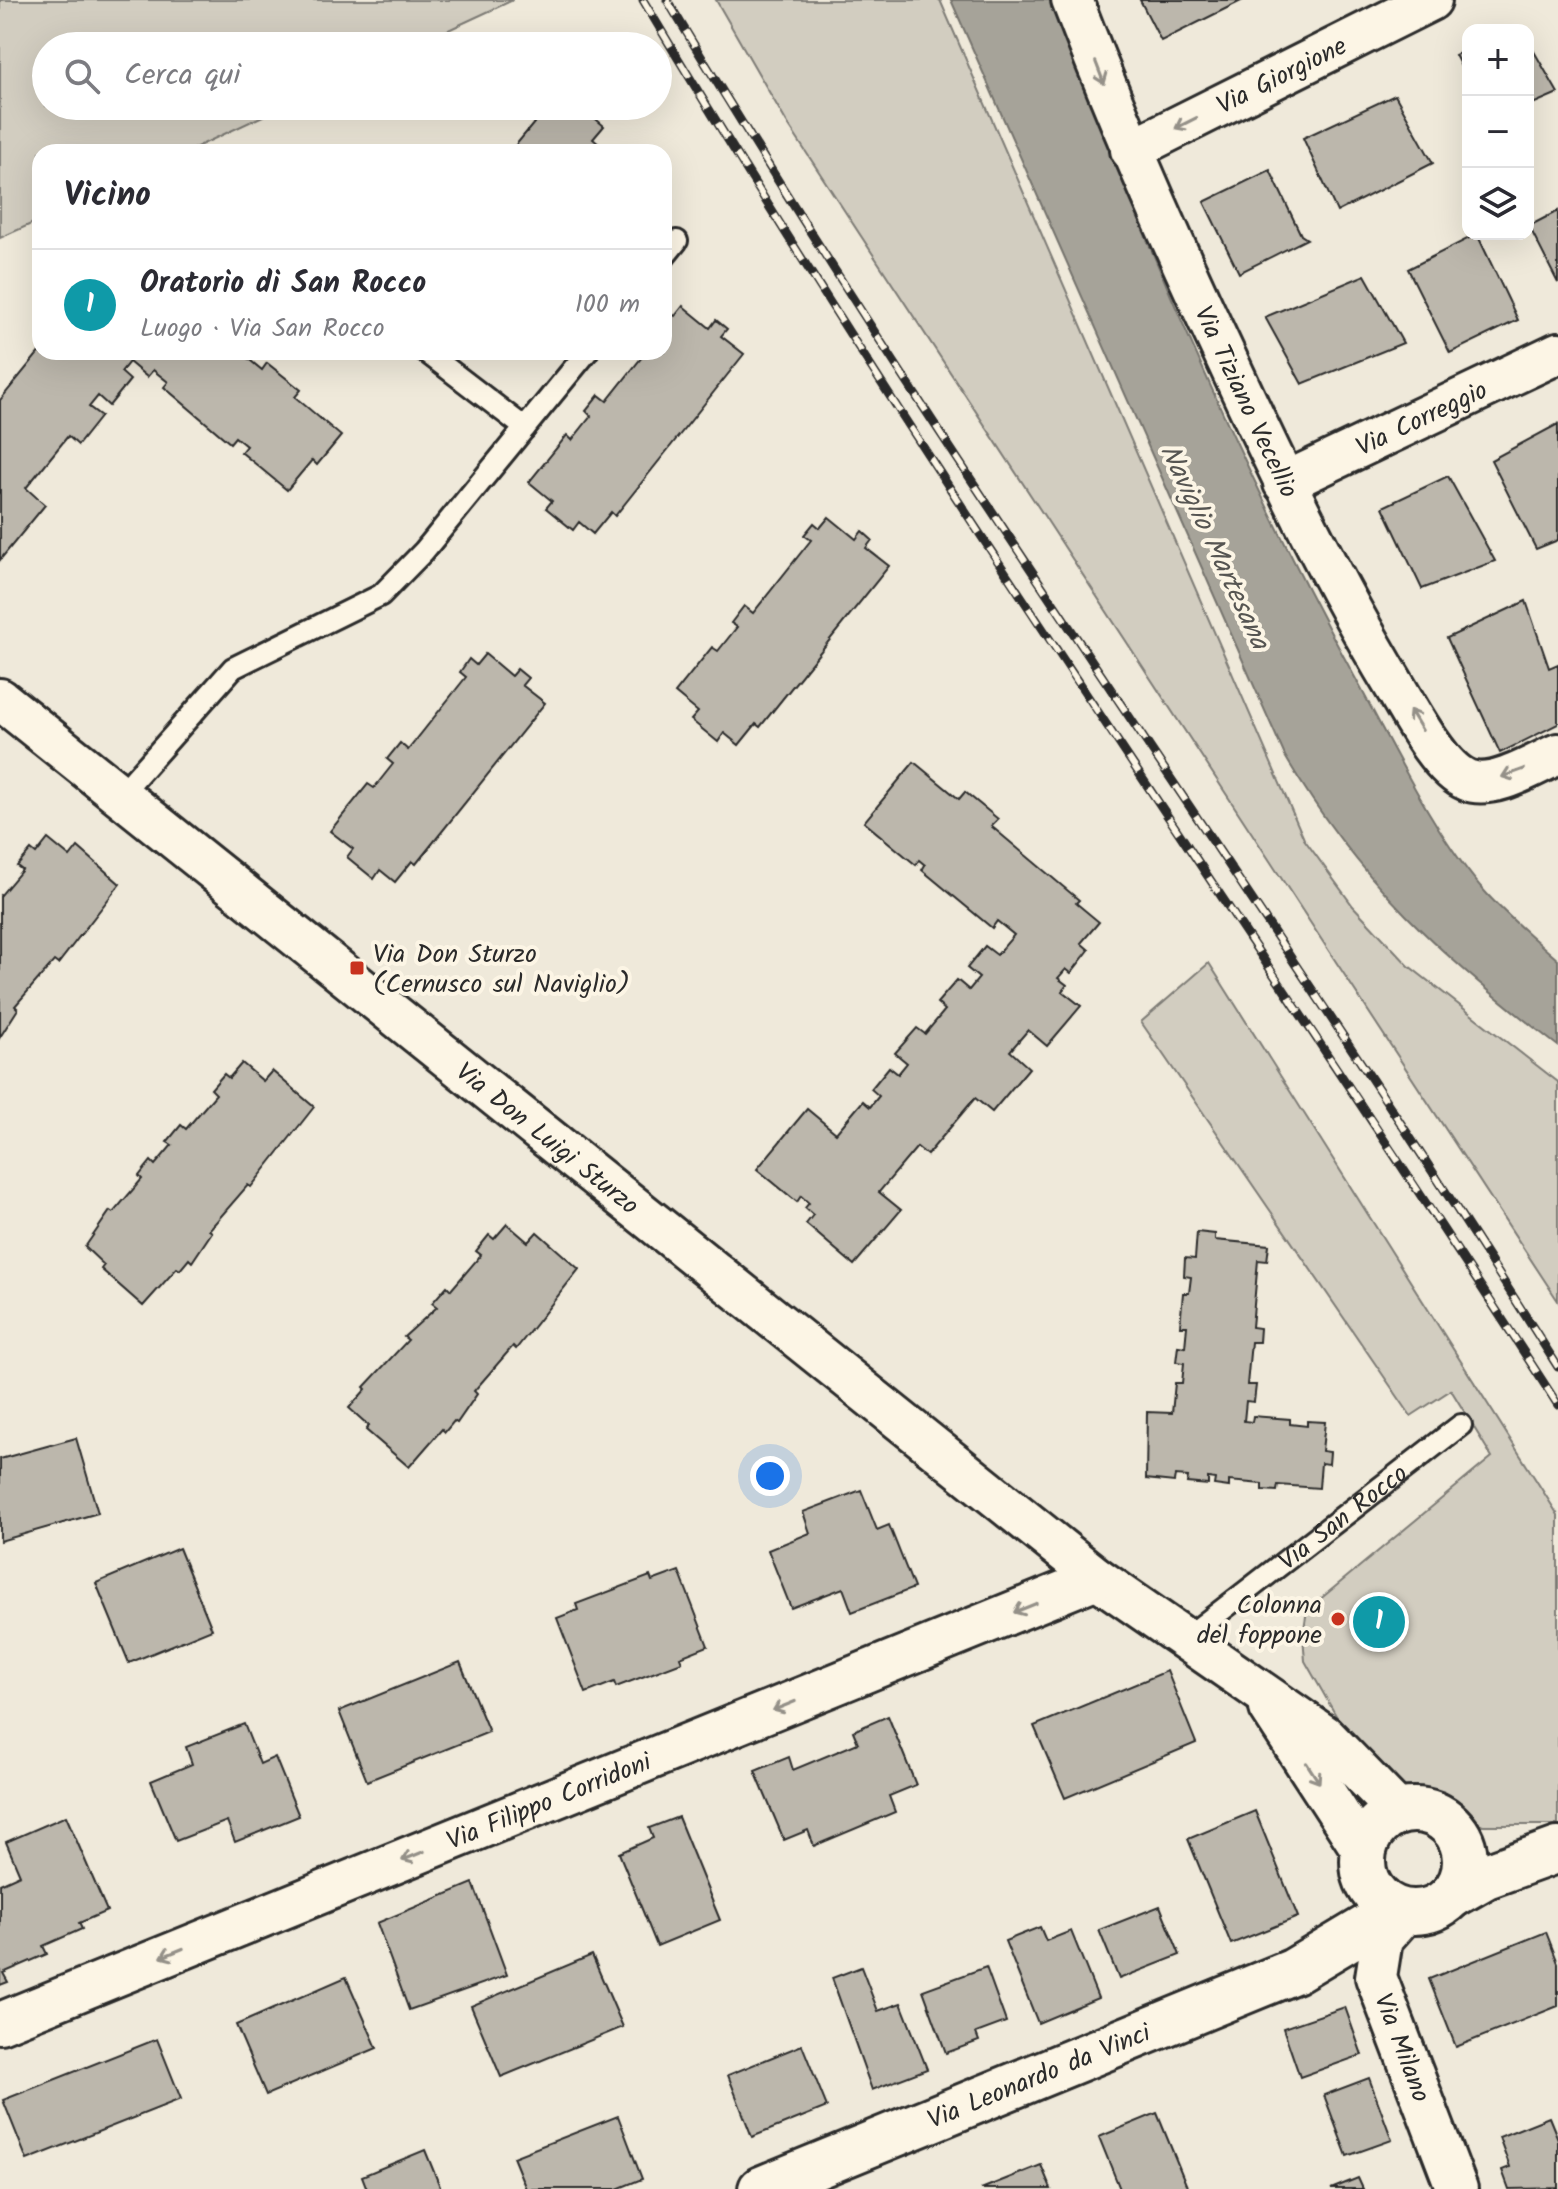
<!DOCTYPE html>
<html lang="it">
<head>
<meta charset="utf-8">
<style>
	body { margin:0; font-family:Kalam,sans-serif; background:#f7f7f7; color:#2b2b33 }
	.controls { position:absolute; right:24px; top:24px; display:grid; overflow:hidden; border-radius:16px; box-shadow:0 8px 32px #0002 }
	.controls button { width:72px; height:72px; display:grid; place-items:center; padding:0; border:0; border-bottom:2px solid #e1e1e2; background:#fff; color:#2b2b33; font:40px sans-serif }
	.you { position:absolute; left:770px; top:1476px; width:28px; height:28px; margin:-20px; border:6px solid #fff; border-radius:50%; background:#1a73e8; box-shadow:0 0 0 12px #1a73e833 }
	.badge { display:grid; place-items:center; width:52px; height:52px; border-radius:50%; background:#c8321e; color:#fff; font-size:26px; font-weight:700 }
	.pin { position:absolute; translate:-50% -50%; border:4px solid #fff; box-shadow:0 2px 8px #0006 }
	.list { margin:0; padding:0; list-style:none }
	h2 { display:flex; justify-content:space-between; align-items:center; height:104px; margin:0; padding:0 32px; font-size:34px }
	h2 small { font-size:26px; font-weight:400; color:#7c7c81 }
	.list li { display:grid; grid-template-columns:52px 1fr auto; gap:24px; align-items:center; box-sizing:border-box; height:112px; padding:0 32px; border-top:2px solid #e1e1e2 }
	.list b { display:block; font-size:30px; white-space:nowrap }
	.list p { margin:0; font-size:26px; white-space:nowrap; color:#7c7c81 }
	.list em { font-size:26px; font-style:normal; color:#7c7c81 }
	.icon { flex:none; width:44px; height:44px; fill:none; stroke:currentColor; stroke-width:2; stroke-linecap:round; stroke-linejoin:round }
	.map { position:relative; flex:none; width:1558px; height:2189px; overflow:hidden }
	.search { position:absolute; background:#fff; box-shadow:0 8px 32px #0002; left:32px; top:32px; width:640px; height:88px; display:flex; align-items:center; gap:20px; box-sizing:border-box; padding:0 28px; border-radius:44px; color:#7c7c81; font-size:30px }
	.panel { position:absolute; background:#fff; box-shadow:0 8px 32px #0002; left:32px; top:144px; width:640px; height:216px; border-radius:24px }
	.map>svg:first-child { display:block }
	.green { fill:#d2cdc0; stroke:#7e7c76; stroke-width:2 }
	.water { fill:#a6a399; stroke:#75736d; stroke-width:2 }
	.building { fill:#bcb7ac; stroke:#2b2b2b; stroke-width:2 }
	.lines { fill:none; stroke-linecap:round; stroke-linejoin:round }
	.lane-casing { stroke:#2b2b2b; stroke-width:26 }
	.street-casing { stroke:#2b2b2b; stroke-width:46 }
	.secondary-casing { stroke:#2b2b2b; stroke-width:50 }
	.lane { stroke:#fcf5e5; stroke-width:20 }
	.street { stroke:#fcf5e5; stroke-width:40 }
	.secondary { stroke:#fcf5e5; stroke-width:44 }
	.rail-casing { stroke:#2b2b2b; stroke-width:9 }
	.rail { stroke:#fcf5e5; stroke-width:6; stroke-dasharray:18; stroke-linecap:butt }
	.oneway { stroke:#949088 }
	.poi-dot { fill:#c8321e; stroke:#fcf5e5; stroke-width:3 }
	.labels { text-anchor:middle; stroke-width:8; stroke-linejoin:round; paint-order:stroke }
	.street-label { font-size:26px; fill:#2b2b2b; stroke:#fcf5e5 }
	.poi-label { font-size:26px; fill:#2b2b2b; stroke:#fcf5e5; text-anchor:start }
	.water-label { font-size:28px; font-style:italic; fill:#565552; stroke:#fcf5e5 }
</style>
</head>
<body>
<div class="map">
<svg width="1558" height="2189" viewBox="0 0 1558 2189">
	<rect width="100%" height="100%" fill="#efe9da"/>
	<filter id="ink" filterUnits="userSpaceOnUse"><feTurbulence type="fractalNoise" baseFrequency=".0125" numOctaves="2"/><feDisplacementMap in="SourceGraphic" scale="16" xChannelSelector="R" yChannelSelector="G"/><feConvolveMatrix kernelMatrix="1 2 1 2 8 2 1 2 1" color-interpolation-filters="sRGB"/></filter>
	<g filter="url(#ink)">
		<g class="green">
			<path d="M0 0H513L414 46H46V106H284L186 152H40V220L0 238Z"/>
			<path d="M716 0H940L1304 839 1353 906 1409 966 1558 1082V1301L787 123Z"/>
			<path d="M1209 963 1558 1515V1825H1483L1393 1784 1347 1735 1305 1661 1303 1635 1307 1610 1492 1457 1451 1390 1411 1416 1141 1022Z"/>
		</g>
		<path class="water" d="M951 0H1050C1140 228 1234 457 1352 672 1391 743 1434 835 1487 894 1509 918 1534 939 1558 960V1046C1443 958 1359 882 1285 756Z"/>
		<g class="building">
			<path d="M1140 0H1243L1161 41Z"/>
			<path d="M1528 41 1558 93 1528 106Z"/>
			<path d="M1468 49V80L1455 55Z"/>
			<path d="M1395 95 1433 163 1337 212 1303 138Z"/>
			<path d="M548 106H573L587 118 590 114 604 126 593 139 607 151 510 152Z"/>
			<path d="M1270 170 1301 235 1307 239 1239 273 1204 202Z"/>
			<path d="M1558 211V283L1529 226Z"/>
			<path d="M1477 234 1518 320 1450 353 1408 269Z"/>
			<path d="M1365 275 1403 343 1302 384 1265 317Z"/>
			<path d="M683 306 710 328 716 320 727 329 721 336 744 354 615 516 611 512 593 534 579 522 573 530 546 508 552 501 529 482 567 435 572 440 591 416 586 411 599 395 607 401 646 352H664V316L668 311 675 316Z"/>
			<path d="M40 351 240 352 262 370 267 363 301 390 295 397 341 436 317 465 312 460 287 490 241 452 246 446 235 437 230 443 164 387 168 382 153 370 147 377 129 362 121 372 130 380 109 406 98 396 89 407 101 416 78 445 68 436 26 488 45 505 0 560V400Z"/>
			<path d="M1558 424V540L1536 549 1491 460Z"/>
			<path d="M1448 476 1495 561 1422 589 1383 507Z"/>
			<path d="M829 517 856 539 862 531 872 540 866 548 889 566 760 727 756 724 739 745 724 733 718 742 691 720 698 712 675 693 712 647 718 651 737 627 731 623 744 606 753 613 811 540 804 535 814 523 820 528Z"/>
			<path d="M1526 601 1549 668 1558 664V724L1500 753 1447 638Z"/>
			<path d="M485 654 511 676 517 669 528 678 522 685 545 703 416 864 412 861 395 882 380 870 374 879 347 857 353 849 330 831 368 784 374 788 393 764 387 759 400 743 408 750 466 677 460 672 469 659 476 665Z"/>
			<path d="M914 762 959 799 965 792 998 819 991 826 1079 900 1076 903 1099 922 1081 943 1089 950 1071 973 1066 969 1058 978 1067 985 1062 991 1081 1006 1047 1046 1028 1030 1010 1051 1029 1068 992 1112 975 1098 927 1155 917 1147 879 1192 901 1210 854 1265 806 1224 813 1215 805 1208 809 1203 801 1196 797 1202 757 1169 807 1109 836 1133 863 1101 870 1107 879 1096 871 1089 889 1067 898 1074 907 1063 895 1053 917 1028 925 1034 945 1010 937 1003 957 980 969 990 979 978 967 968 985 946 997 955 1014 935 997 921 992 928 922 870 925 865 919 860 916 865 864 822Z"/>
			<path d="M48 839 70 857 78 847 120 884 58 964 54 961 15 1006 18 1009 0 1037V896L22 870 17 866 31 850 36 854Z"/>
			<path d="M242 1063 263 1081 272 1071 314 1107 251 1187 248 1185 209 1230 212 1232 192 1262 189 1259 180 1270 177 1268 143 1306 101 1269 104 1265 85 1247 110 1211 113 1213 142 1179 139 1176 151 1161 155 1165 172 1145 167 1142 181 1125 186 1129 216 1094 211 1089 224 1074 229 1078Z"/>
			<path d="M507 1224 528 1242 537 1232 579 1269 516 1349 513 1346 474 1391 477 1394 457 1423 454 1421 445 1432 442 1429 409 1467 366 1430 369 1426 349 1408 366 1389 364 1387 408 1340 404 1337 437 1307 432 1303 447 1286 451 1290 481 1255 476 1251 489 1235 494 1239Z"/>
			<path d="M1197 1232 1215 1234V1240L1269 1245 1267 1261 1258 1260 1252 1327 1260 1328 1259 1342H1251L1247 1385H1256L1254 1402 1246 1401 1244 1421 1252 1422 1253 1416 1290 1419V1424L1307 1426V1421L1325 1422 1322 1451 1330 1452 1329 1464 1321 1463 1319 1488 1278 1485 1277 1491 1262 1490V1484L1229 1481V1487L1214 1485 1215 1479 1208 1478V1485L1187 1483 1188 1477 1175 1476 1174 1482 1146 1479 1147 1412 1172 1413 1175 1383H1182L1184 1363 1176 1362 1178 1346 1185 1347 1187 1326H1180L1183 1293H1189L1191 1277 1184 1276 1185 1258 1195 1259Z"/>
			<path d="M76 1438 98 1513 0 1541V1459Z"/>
			<path d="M861 1490 877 1530 889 1525 914 1588 852 1612 843 1588 791 1608 768 1550 810 1533 803 1512Z"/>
			<path d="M179 1548 212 1629 129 1663 96 1583Z"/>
			<path d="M679 1571 708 1646 680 1657 682 1662 616 1687 614 1682 586 1693 557 1618 578 1610 576 1604 650 1576 652 1581Z"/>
			<path d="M460 1662 489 1732 367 1781 339 1711Z"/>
			<path d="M1167 1671 1196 1743 1065 1798 1034 1726Z"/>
			<path d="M888 1716 916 1785 889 1796 895 1812 814 1846 808 1830 784 1840 755 1771 789 1757 793 1770 858 1743 853 1731Z"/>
			<path d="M244 1724 260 1764 275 1757 299 1816 235 1842 227 1821 176 1841 151 1781 192 1764 186 1747Z"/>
			<path d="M1255 1811 1298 1917 1231 1944 1188 1839Z"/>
			<path d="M66 1816 107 1911 79 1923 82 1929 43 1946 47 1954 3 1973 8 1982 0 1985V1884L20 1875 6 1842Z"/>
			<path d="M678 1817 720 1920 657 1946 619 1853 653 1838 649 1828Z"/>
			<path d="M473 1883 507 1975 409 2010 377 1923Z"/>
			<path d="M1160 1906 1180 1955 1119 1979 1099 1930Z"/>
			<path d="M1040 1927 1046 1941 1071 1931 1098 1998 1038 2023 1005 1941Z"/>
			<path d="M1546 1932 1558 1963V2006L1456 2047 1429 1979Z"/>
			<path d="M592 1955 623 2027 501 2077 471 2006Z"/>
			<path d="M861 1967 878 2011 901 2003 927 2069 872 2090 832 1978Z"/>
			<path d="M986 1967 1006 2022 976 2033 979 2041 946 2053 923 1990Z"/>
			<path d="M346 1977 377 2048 266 2095 236 2025Z"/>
			<path d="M1345 2007 1362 2055 1300 2077 1283 2028Z"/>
			<path d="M157 2039 181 2099 27 2160 3 2100Z"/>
			<path d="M802 2045 827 2107 752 2137 728 2075Z"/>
			<path d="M1369 2078 1392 2140 1347 2156 1324 2095Z"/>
			<path d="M1157 2113 1188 2189H1120L1099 2137Z"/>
			<path d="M618 2116 642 2179 617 2189H526L513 2157Z"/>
			<path d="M1549 2117 1558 2139V2188L1509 2189 1502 2170 1510 2167 1499 2137Z"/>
			<path d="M425 2150 441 2189H367L362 2176Z"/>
			<path d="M1041 2165 1051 2189H981Z"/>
			<path d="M1358 2178 1363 2189H1331Z"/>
		</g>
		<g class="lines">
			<defs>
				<g id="lane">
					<path d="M664 257 677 241"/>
					<path d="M426 352 525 428"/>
					<path d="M120 795 233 668 381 595 424 551 587 352"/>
					<path id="s1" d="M1186 1638 1461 1425"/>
				</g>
				<g id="street">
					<path id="s2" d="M1072 0C1119 123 1172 243 1228 362 1279 472 1331 580 1394 685 1409 710 1439 769 1467 780 1493 791 1535 764 1558 754"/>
					<path id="s3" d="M1131 150 1431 0"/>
					<path id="s4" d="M1284 483 1558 353"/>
					<path id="s5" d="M0 699 1097 1578 1325 1736 1399 1812"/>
					<path d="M1270 1708 1363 1851"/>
					<path id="s6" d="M1406 1912 1382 1939 1376 1977 1457 2189"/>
					<path id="s7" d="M0 2023 1097 1578"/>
				</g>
				<g id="secondary">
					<circle cx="1414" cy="1861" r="51"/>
					<path d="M1451 1896 1486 1876 1558 1850"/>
					<path id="s8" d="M761 2189 1294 1971 1366 1928 1406 1912"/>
				</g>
			</defs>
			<use href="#lane" class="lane-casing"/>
			<use href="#street" class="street-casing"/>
			<use href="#secondary" class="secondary-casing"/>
			<use href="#lane" class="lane"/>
			<use href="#street" class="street"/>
			<use href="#secondary" class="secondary"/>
			<defs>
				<g id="rail">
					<path d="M643 0C929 480 1255 935 1558 1405"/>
					<path d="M667 0C947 467 1268 907 1558 1367"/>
				</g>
			</defs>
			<use href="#rail" class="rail-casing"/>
			<use href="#rail" class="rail"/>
		</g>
		<defs><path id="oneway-shaft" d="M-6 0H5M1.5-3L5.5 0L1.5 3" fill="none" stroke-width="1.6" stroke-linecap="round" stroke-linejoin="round" transform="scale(2)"/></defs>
		<g class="oneway">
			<use href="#oneway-shaft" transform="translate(1100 73) rotate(69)"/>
			<use href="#oneway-shaft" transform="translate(1186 123) rotate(153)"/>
			<use href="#oneway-shaft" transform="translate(1416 720) rotate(-121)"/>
			<use href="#oneway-shaft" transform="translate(1513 773) rotate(160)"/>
			<use href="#oneway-shaft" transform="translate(1025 1608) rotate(158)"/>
			<use href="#oneway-shaft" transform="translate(784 1706) rotate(158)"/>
			<use href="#oneway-shaft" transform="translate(1313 1773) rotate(57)"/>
			<use href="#oneway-shaft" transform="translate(413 1856) rotate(158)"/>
			<use href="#oneway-shaft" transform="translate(172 1953) rotate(158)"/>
		</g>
	</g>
	<g class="poi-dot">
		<rect x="349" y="960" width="16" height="16" rx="4"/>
		<circle cx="1338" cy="1619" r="8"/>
	</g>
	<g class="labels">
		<g class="street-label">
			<text dy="9" stroke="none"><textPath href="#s3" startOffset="168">Via Giorgione</textPath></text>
			<text dy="9" stroke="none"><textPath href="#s2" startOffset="438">Via Tiziano Vecellio</textPath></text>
			<text dy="9" stroke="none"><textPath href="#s4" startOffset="152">Via Correggio</textPath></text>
			<text dy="9" stroke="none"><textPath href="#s5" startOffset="702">Via Don Luigi Sturzo</textPath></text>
			<text dy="9" stroke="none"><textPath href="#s1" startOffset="198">Via San Rocco</textPath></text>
			<text dy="9" stroke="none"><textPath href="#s7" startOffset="592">Via Filippo Corridoni</textPath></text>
			<text dy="9" stroke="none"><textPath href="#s6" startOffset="150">Via Milano</textPath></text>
			<text dy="9" stroke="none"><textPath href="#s8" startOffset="300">Via Leonardo da Vinci</textPath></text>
		</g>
		<g class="poi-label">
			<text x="373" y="962">Via Don Sturzo<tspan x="373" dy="30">(Cernusco sul Naviglio)</tspan></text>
			<text x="1322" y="1613" text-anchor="end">Colonna<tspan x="1322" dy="30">del foppone</tspan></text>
		</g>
		<g class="water-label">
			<text transform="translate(1216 546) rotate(65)" y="10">Naviglio Martesana</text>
		</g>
	</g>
</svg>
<div class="controls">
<button>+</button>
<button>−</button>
<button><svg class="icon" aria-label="layers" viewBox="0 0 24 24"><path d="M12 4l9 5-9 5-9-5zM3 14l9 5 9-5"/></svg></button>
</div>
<div class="you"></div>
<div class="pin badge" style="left:1379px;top:1622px;background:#0f9aa8">1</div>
<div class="search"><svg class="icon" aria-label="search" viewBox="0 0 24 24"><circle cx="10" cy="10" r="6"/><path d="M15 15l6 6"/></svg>Cerca qui</div>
<section class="panel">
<h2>Vicino<small></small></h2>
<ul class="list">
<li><span class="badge" style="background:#0f9aa8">1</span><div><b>Oratorio di San Rocco</b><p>Luogo · Via San Rocco</p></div><em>100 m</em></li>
</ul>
</section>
</div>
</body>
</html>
